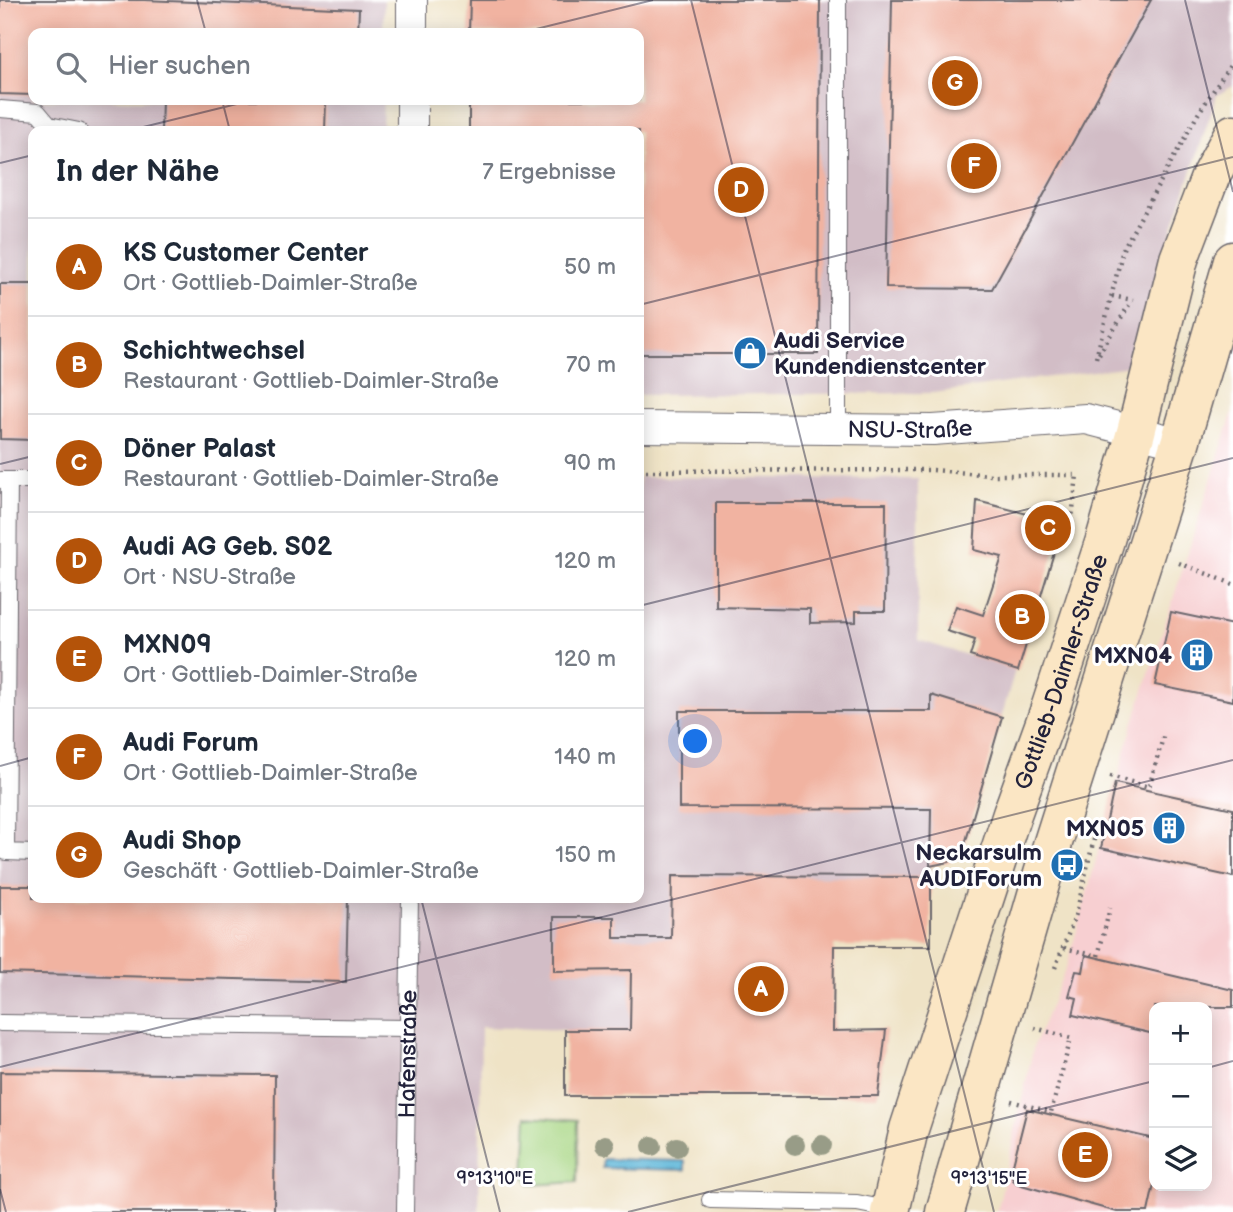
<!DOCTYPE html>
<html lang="de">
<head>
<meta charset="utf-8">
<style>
	body { margin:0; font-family:"Balsamiq Sans",sans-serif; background:#f2f2f3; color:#1f2937 }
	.controls { position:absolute; right:21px; bottom:21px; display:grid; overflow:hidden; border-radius:14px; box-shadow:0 4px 18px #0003 }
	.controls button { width:63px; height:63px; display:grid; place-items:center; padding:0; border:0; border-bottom:2px solid #e0e1e3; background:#fff; color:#1f2937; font:35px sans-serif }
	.you { position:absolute; left:696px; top:742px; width:24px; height:24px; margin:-18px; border:5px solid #fff; border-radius:50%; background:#1a73e8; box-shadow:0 0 0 10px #1a73e833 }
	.badge { display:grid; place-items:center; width:46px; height:46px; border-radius:50%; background:#b45309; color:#fff; font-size:23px; font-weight:700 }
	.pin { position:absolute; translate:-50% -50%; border:4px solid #fff; box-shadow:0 2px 7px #0006 }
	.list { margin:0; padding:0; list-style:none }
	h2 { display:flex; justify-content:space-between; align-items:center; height:91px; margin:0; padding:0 28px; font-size:30px }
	h2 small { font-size:23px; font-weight:400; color:#747a83 }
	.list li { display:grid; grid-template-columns:46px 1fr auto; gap:21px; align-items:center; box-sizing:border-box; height:98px; padding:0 28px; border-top:2px solid #e0e1e3 }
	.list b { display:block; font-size:26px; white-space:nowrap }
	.list p { margin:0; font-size:23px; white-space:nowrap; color:#747a83 }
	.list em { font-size:23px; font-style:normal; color:#747a83 }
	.icon { flex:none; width:38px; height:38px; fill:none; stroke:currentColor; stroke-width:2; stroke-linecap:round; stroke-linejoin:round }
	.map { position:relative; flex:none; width:1233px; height:1212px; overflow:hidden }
	.search { position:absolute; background:#fff; box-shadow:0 4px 18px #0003; left:28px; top:28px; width:616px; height:77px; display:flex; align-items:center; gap:18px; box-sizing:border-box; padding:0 24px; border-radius:14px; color:#747a83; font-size:26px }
	.panel { position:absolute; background:#fff; box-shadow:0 4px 18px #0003; left:28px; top:126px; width:616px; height:777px; border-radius:14px }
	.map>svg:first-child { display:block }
	.built { fill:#f7cfd1; fill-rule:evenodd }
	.industrial { fill:#d2bdc6 }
	.green { fill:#a7d683; stroke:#647c5f; stroke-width:2 }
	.water { fill:#5ab5d8; stroke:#3e6c8a; stroke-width:2 }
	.building { fill:#f1b3a1 }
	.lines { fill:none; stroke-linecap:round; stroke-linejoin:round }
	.service-casing { stroke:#6a666c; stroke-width:18 }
	.minor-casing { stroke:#6a666c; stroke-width:32 }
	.secondary-casing { stroke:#6a666c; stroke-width:41 }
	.path { stroke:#6a666c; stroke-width:4.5; stroke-dasharray:2 5; stroke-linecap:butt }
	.service { stroke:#fff; stroke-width:16 }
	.minor { stroke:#fff; stroke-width:30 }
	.secondary { stroke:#fbe6c4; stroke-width:38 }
	.tree { fill:#989c87 }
	.ticks { fill:none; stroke:#22223b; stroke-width:2; stroke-opacity:0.45 }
	.labels { text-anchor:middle; stroke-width:6; stroke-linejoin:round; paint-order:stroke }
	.poi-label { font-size:23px; font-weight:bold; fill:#22223b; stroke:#fff; text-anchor:end }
	.street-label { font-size:23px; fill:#22223b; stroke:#fff }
	.ticks-label { font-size:18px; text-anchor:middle; fill:#22223b; stroke:#fff; stroke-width:6; stroke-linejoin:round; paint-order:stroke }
</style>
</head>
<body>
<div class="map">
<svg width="1233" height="1212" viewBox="0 0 1233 1212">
	<rect width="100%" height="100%" fill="#fff"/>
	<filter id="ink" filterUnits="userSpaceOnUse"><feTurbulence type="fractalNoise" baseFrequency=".0143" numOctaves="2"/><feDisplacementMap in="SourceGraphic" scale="14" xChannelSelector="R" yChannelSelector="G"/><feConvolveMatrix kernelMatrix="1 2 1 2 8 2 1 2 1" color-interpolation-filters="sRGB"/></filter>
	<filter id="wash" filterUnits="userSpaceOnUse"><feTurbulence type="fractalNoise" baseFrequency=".00686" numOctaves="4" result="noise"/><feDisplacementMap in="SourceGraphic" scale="28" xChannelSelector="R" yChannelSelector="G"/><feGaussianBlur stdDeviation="1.57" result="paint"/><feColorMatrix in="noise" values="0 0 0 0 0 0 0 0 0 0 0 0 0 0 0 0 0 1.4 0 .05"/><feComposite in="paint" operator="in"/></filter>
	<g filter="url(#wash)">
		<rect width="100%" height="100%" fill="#efe3c6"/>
		<path class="built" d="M1233 411V1212H997L1034 1045 1068 963 1129 737ZM1154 1007H1207V1186H1154Z"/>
		<g class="industrial">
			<path d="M0 0H384L383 33H33V100H383L382 131H33V898H639V477L918 479V640L1015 670 965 844 955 859 943 863H931V946H834L833 1030H886L878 1096H565V1030L481 1027 479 1212H0Z"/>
			<path d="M470 0H1233V86L1217 95 1165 251 1130 366 934 393 639 395V131H469V100H639V33H469Z"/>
		</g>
		<path class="green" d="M527 1116 578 1120 577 1182 531 1185 524 1176Z"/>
		<path class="water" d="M603 1159 685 1161V1170L602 1168Z"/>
		<g id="blocks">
			<g class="building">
				<path d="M0 0H144L359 9 358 33H33V95L0 94Z"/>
				<path d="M470 0H820L818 354H639V131H469V100H639V33H469Z"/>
				<path d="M892 0H1151L992 289 886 288Z"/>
				<path d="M162 100H326L325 131H161Z"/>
				<path d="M0 284H33V440L0 439Z"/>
				<path d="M977 501 1063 523 1018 671 970 656 975 640 947 631 956 606 983 615 1002 557 974 550Z"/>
				<path d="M716 503H886L885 611H856V622L810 623V609L716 607Z"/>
				<path d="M1171 612 1233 625V701L1155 685Z"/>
				<path d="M931 695 1002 717 965 844 959 854 949 862 930 866 931 809 679 808V711H931Z"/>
				<path d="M1115 783 1233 809V877L1101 848Z"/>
				<path d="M672 876 931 877V946H834L833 1031 886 1030 878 1096H565V1030H630L631 970 554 971V917H614V938H671Z"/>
				<path d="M0 886H33V898H348L346 982 0 973Z"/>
				<path d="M1086 955 1233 990V1007H1154V1034L1073 1015 1077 998 1069 996 1076 971 1083 972Z"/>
				<path d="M0 1072 275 1075 274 1212H0Z"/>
				<path d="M1027 1109 1154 1139V1185L1148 1212H1117L1018 1184 1013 1180 1011 1172Z"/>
			</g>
		</g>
	</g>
	<g filter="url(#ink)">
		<use href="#blocks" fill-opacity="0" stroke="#6a666c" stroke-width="2"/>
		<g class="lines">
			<defs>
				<g id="service">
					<path d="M0 109 38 112 49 125 79 131"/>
					<path d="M838 429V0"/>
					<path d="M1 480H33"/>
					<path d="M9 480 6 852 33 853"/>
					<path d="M0 1023 408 1028"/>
					<path d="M710 1200 857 1203 892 1210"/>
					<path id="s1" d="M405 1212 410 898"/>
				</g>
				<g id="minor">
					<path d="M412 33V0"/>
					<path d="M412 131V100"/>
					<path id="s2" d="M639 427 933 430 1086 419 1180 443"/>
				</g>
				<g id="secondary">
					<path id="s3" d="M890 1212 909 1129 1012 814 1050 709 1105 540 1136 432 1179 259 1211 175 1233 134"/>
					<path d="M945 1212 1043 874 1180 443 1233 261"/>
				</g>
			</defs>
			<use href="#service" class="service-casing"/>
			<use href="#minor" class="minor-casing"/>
			<use href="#secondary" class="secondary-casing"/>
			<g class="path">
				<path d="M1112 296 1133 300"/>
				<path d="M1099 354 1129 305"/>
				<path d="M1096 358 1123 249 1198 114 1233 61"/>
				<path d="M639 471 933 470 991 475H1077L1072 518"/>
				<path d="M1179 563 1233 584"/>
				<path d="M1110 776 1149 787 1164 734"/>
				<path d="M1064 948 1098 956 1110 908"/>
				<path d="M1055 968 1076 914 1094 839"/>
				<path d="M1011 1101 1051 1112 1071 1038 1035 1028"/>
			</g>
			<use href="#service" class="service"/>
			<use href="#minor" class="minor"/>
			<use href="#secondary" class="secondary"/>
		</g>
		<g class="tree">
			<circle cx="605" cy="1145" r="10"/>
			<circle cx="795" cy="1145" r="10"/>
			<circle cx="822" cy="1145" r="10"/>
			<circle cx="652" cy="1146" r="10"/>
			<circle cx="677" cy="1147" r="10"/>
		</g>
	</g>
	<path class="ticks" d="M197 0 206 33M691 0 994 1212M1185 0 1233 192M520 33 653 0M222 100 230 131M127 131 253 100M0 163 33 155M639 305 1233 157M0 464 33 456M639 606 1233 458M0 766 33 757M421 898 500 1212M0 1067 1233 760M1207 1068 1233 1061M0 1189 6 1212M628 1212 1154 1081"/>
	<defs>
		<symbol id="shop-disc" viewBox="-11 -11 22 22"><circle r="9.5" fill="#1f6fb2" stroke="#fff"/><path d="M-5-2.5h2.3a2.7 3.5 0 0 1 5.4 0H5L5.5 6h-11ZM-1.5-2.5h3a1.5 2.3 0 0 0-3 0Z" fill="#fff"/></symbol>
		<symbol id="building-disc" viewBox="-11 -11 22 22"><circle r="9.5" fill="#1f6fb2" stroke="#fff"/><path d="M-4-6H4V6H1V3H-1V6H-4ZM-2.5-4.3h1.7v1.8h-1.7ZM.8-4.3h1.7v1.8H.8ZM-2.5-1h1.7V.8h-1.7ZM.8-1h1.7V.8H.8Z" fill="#fff"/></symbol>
		<symbol id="bus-disc" viewBox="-11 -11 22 22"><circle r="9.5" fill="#1f6fb2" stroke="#fff"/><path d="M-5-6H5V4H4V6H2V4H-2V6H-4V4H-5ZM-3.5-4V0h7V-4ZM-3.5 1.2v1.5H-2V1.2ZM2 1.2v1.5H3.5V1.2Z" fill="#fff"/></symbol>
	</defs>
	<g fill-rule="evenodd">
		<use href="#shop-disc" x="731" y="334" width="38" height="38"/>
		<use href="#building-disc" x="1178" y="636" width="38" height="38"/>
		<use href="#building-disc" x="1150" y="809" width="38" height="38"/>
		<use href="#bus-disc" x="1048" y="846" width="38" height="38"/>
	</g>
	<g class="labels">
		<g class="poi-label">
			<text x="774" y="348" text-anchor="start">Audi Service<tspan x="774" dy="26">Kundendienstcenter</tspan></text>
			<text x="1172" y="663">MXN04</text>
			<text x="1144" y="836">MXN05</text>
			<text x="1042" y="860">Neckarsulm<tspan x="1042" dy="26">AUDIForum</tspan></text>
		</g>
		<g class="street-label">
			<text dy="8" stroke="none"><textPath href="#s2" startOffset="271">NSU-Straße</textPath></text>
			<text dy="8" stroke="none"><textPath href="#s3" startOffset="567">Gottlieb-Daimler-Straße</textPath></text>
			<text dy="8" stroke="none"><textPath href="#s1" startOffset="158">Hafenstraße</textPath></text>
		</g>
	</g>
	<g class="ticks-label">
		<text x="495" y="1184">9°13'10"E</text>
		<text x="989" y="1184">9°13'15"E</text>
	</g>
</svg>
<div class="controls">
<button>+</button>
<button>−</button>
<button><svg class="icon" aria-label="layers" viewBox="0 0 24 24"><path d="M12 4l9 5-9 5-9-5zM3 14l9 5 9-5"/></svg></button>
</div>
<div class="you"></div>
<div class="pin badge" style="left:761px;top:989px">A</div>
<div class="pin badge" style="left:1022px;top:617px">B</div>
<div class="pin badge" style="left:1048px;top:528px">C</div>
<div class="pin badge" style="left:741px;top:190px">D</div>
<div class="pin badge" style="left:1085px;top:1155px">E</div>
<div class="pin badge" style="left:974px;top:166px">F</div>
<div class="pin badge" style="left:955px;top:83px">G</div>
<div class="search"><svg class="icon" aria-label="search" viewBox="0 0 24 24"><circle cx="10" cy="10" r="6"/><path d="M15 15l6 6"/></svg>Hier suchen</div>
<section class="panel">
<h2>In der Nähe<small>7 Ergebnisse</small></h2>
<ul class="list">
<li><span class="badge">A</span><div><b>KS Customer Center</b><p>Ort · Gottlieb-Daimler-Straße</p></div><em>50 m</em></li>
<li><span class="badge">B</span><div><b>Schichtwechsel</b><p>Restaurant · Gottlieb-Daimler-Straße</p></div><em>70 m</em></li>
<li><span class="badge">C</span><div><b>Döner Palast</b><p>Restaurant · Gottlieb-Daimler-Straße</p></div><em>90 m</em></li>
<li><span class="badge">D</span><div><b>Audi AG Geb. S02</b><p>Ort · NSU-Straße</p></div><em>120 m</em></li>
<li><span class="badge">E</span><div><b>MXN09</b><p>Ort · Gottlieb-Daimler-Straße</p></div><em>120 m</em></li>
<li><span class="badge">F</span><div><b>Audi Forum</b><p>Ort · Gottlieb-Daimler-Straße</p></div><em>140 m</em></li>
<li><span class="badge">G</span><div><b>Audi Shop</b><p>Geschäft · Gottlieb-Daimler-Straße</p></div><em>150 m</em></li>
</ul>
</section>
</div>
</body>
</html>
